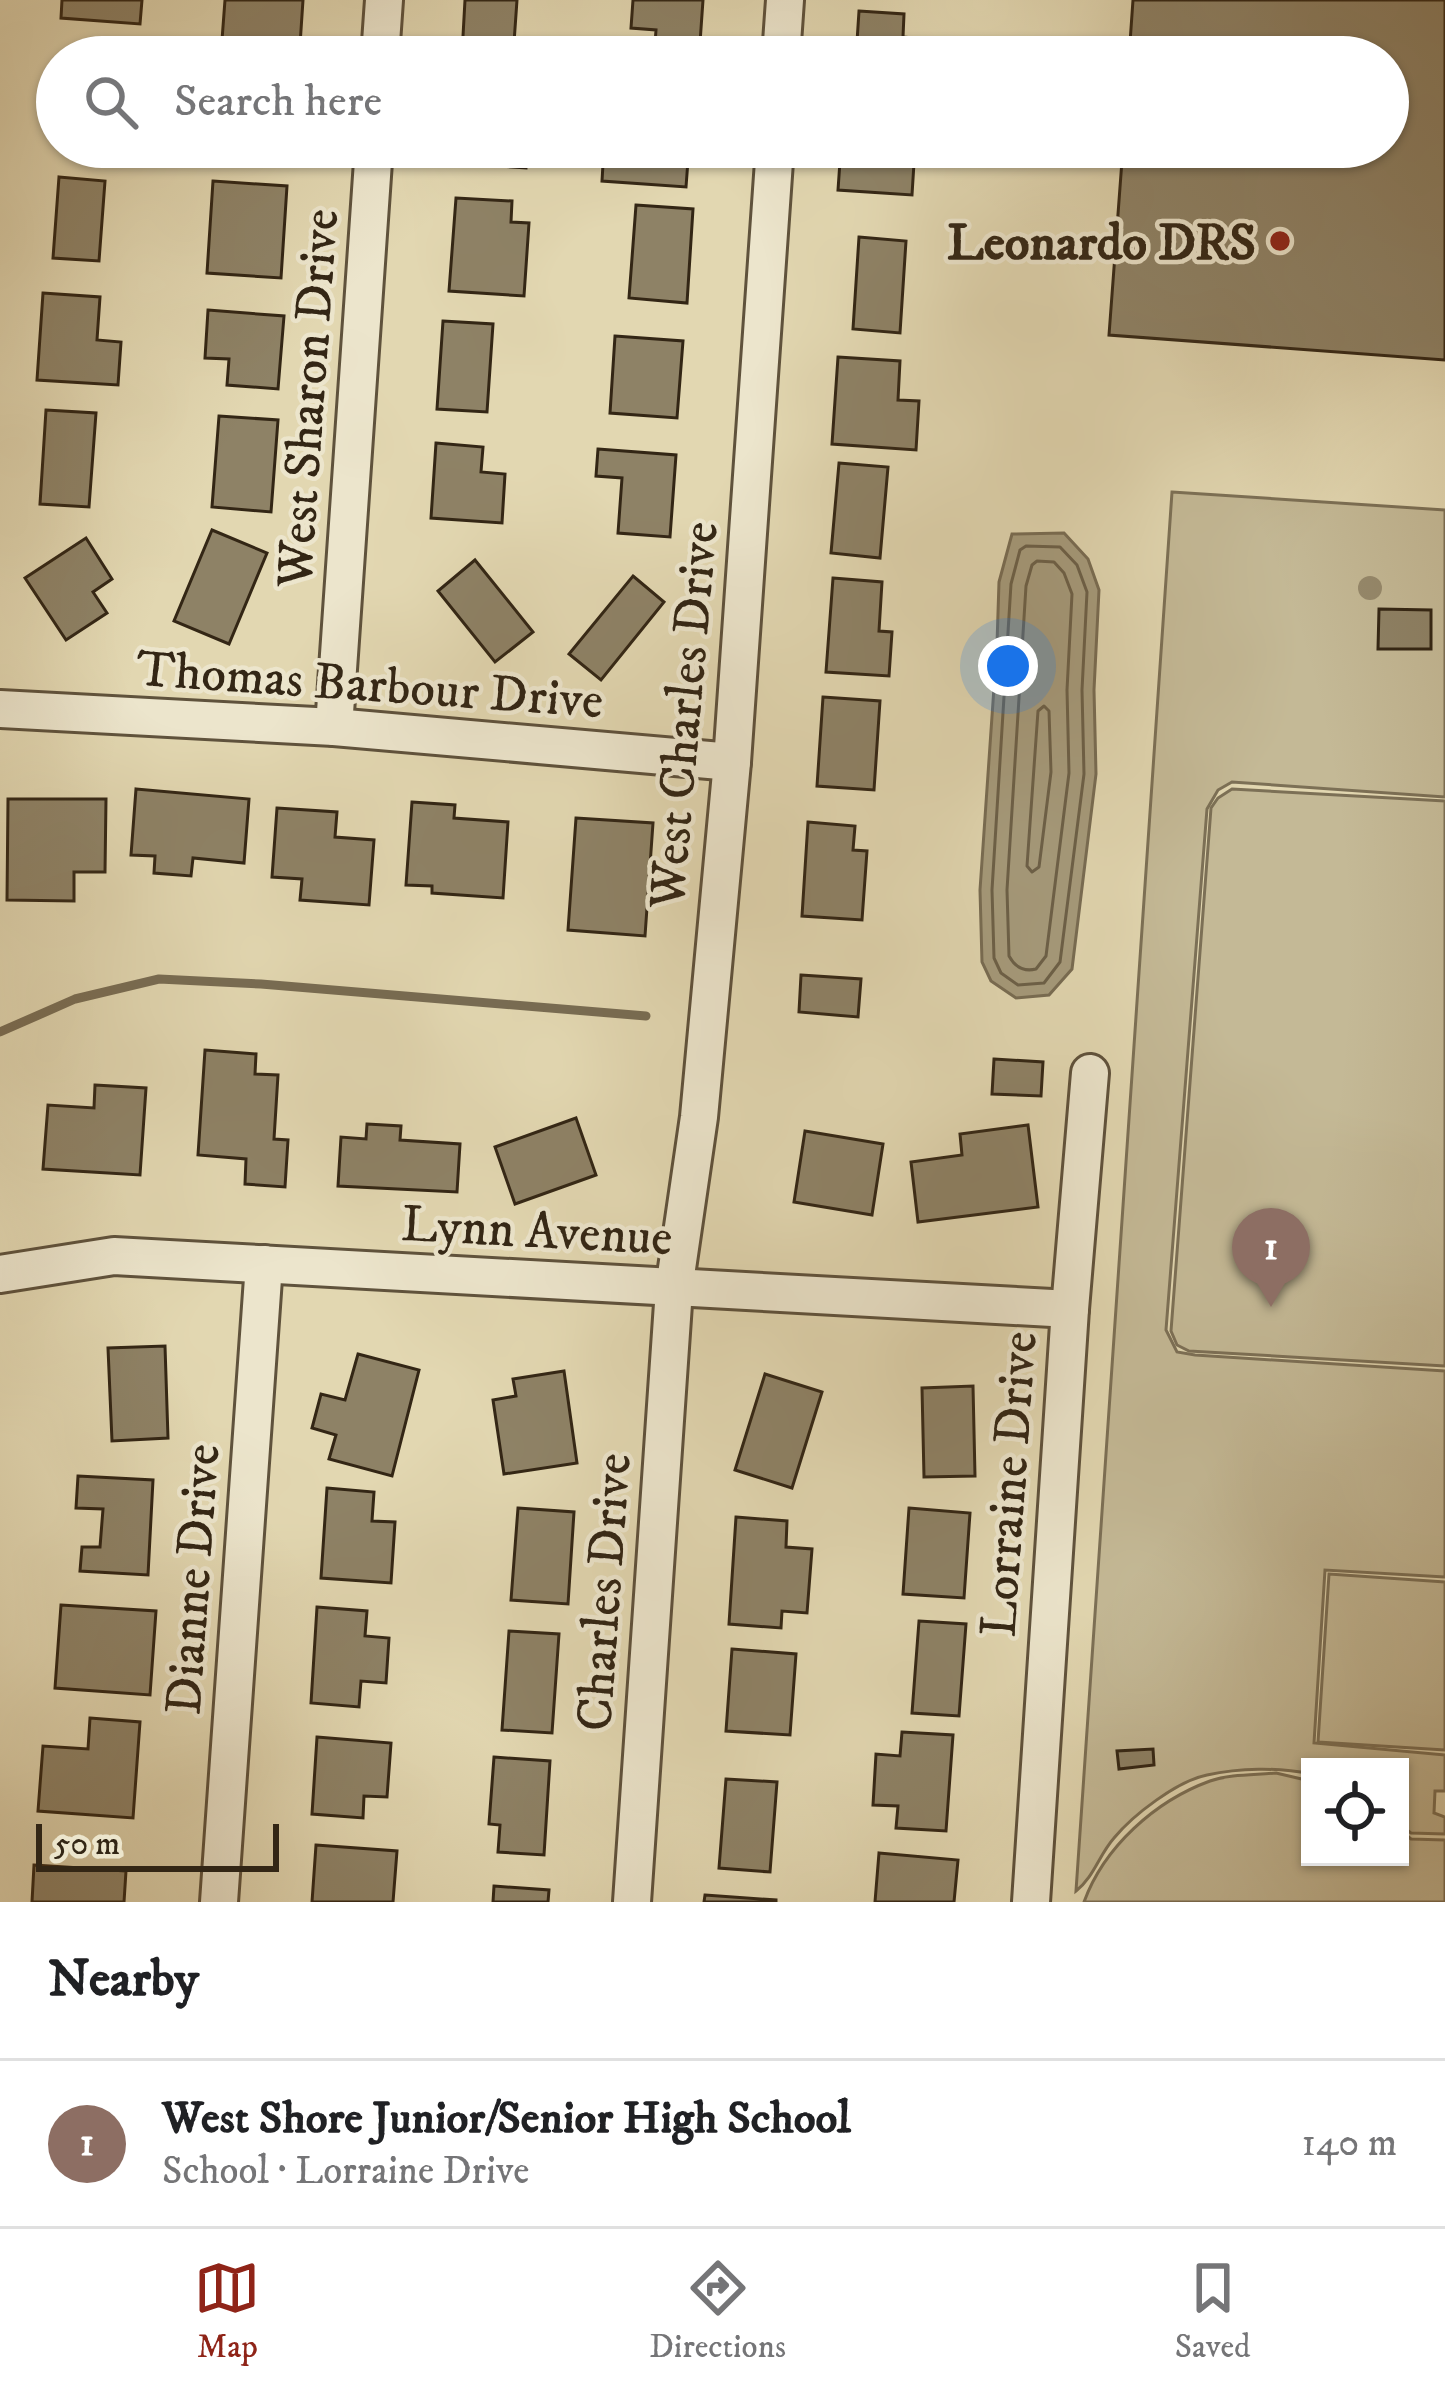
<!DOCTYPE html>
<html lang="en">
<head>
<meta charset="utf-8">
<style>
	body { margin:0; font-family:"IM FELL DW Pica",serif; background:#f2f2f2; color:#202124 }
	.controls { position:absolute; right:36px; bottom:36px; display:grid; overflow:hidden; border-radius:0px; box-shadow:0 3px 9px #0004 }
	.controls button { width:108px; height:108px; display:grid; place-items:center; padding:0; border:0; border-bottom:3px solid #e0e0e0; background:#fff; color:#202124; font:60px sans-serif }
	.scale { position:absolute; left:36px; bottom:30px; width:243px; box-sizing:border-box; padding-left:12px; border:6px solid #332615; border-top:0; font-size:33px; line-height:42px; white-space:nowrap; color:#332615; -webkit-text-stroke:9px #ece5cc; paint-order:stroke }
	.you { position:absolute; left:1008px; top:666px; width:42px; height:42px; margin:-30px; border:9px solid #fff; border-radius:50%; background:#1a73e8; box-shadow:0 0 0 18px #1a73e833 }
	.badge { display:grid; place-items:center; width:78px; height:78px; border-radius:50%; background:#8f2418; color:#fff; font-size:39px; font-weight:700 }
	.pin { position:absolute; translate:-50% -99px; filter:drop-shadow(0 3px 6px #0008) }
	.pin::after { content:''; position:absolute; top:63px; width:42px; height:36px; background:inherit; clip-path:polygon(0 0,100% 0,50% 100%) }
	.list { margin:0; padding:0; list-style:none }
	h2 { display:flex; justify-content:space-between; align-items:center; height:156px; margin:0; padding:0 48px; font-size:51px }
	h2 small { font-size:39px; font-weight:400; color:#757577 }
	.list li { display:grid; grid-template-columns:78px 1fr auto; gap:36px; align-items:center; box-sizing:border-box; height:168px; padding:0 48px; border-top:3px solid #e0e0e0 }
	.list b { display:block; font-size:45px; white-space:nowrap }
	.list p { margin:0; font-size:39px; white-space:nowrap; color:#757577 }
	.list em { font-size:39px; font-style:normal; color:#757577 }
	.icon { flex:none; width:66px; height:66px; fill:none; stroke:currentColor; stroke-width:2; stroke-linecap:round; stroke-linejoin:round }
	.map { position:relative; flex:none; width:1445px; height:1902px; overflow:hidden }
	.search { position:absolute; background:#fff; box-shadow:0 3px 9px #0004; left:36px; right:36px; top:36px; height:132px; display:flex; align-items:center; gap:30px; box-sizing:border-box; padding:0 42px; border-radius:66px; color:#757577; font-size:45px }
	.sheet { height:324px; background:#fff }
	nav { display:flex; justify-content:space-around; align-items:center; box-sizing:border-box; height:168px; border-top:3px solid #e0e0e0; background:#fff; font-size:33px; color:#757577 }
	nav a { display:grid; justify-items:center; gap:6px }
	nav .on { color:#8f2418 }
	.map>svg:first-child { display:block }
	.green { fill:#c4b996; stroke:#7c7056; stroke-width:3 }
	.water { fill:#a69b7c; stroke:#786c53; stroke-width:3 }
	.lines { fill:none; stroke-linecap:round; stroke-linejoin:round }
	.shore { stroke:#6c6048; stroke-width:3 }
	.stream { stroke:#786c53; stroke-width:9 }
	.building { fill:#8e8266; stroke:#332615; stroke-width:3 }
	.street-casing { stroke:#5f523c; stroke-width:42 }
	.street { stroke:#ece5cc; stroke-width:36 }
	.tree { fill:#968a6d }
	.poi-dot { fill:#8f2418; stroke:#ece5cc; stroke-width:4.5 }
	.labels { text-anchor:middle; stroke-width:9; stroke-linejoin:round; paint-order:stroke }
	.poi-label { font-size:51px; font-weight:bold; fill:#332615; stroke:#ece5cc; text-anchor:end }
	.street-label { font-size:51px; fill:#332615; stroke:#ece5cc }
</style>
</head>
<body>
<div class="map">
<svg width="1445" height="1902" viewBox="0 0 1445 1902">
	<rect width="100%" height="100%" fill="#e2d7b1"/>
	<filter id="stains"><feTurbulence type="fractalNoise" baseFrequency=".00167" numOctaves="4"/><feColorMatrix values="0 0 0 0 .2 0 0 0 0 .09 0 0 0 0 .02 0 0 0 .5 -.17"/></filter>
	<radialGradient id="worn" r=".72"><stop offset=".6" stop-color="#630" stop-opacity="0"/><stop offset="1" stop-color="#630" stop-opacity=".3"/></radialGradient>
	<g class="green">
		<path d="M1172 492 1445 510V797L1232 782 1218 790 1207 809 1166 1330 1177 1352 1195 1355 1445 1371V1577L1325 1570 1314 1743 1445 1755V1791H1435L1434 1813 1445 1817V1834L1411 1833 1400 1825V1767H1310V1774C1278 1767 1239 1768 1207 1775 1177 1781 1133 1815 1114 1838 1099 1855 1094 1877 1076 1891Z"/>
		<path d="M1232 789 1445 801V1366L1189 1351 1177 1345 1171 1331 1211 808 1218 798Z"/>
		<path d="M1329 1574 1445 1582V1750L1318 1742Z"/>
		<path d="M1276 1773 1310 1781V1857H1400V1830L1411 1839 1445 1840V1902H1084C1104 1847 1155 1801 1210 1781 1230 1774 1255 1775 1276 1773Z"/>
	</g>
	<path class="water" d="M1064 533 1088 559 1099 590 1094 690 1096 774 1072 969 1049 995 1016 998 991 981 982 962 980 890 997 644 999 582 1012 534Z"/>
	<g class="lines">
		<g class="shore">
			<path d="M1026 546 1060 547 1077 565 1087 592 1082 690 1084 774 1060 962 1044 983 1018 985 1001 973 994 958 992 890 1011 584 1020 550Z"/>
			<path d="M1037 561 1054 562 1064 573 1072 594 1067 690 1069 773 1046 956 1036 969C1024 972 1015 967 1009 956L1007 890 1026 586 1032 565Z"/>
			<path d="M1044 706 1049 711 1051 772 1039 867 1032 872 1027 866 1038 711Z"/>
		</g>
		<path class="stream" d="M0 1032 75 999 159 979 261 984 646 1016"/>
	</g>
	<g class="building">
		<path d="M62 0H142L140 24 61 18Z"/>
		<path d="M225 0H303L300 45 222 40Z"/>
		<path d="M465 0H517L513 57 462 54Z"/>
		<path d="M633 0H703L699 57H654L656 30 631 28Z"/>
		<path d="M1133 0H1445V360L1109 335 1123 147H1388V57H1129Z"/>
		<path d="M859 11 904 14 903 37 924 39 923 57H856Z"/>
		<path d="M216 147H288L287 161 215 156Z"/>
		<path d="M458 147H527L526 168 457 163Z"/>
		<path d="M604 147H689L686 187 602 181Z"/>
		<path d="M841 147H915L912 195 838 190Z"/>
		<path d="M59 177 105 181 99 261 53 258Z"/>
		<path d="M213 181 287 186 281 278 207 273Z"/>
		<path d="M456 198 512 201 511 222 529 223 524 296 449 291Z"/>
		<path d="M636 205 693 209 687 303 629 298Z"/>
		<path d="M859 237 906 241 900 333 853 329Z"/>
		<path d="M43 293 100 297 97 340 121 342 118 385 37 380Z"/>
		<path d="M208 310 284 316 278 389 227 385 229 359 205 358Z"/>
		<path d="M443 321 493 324 487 412 437 409Z"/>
		<path d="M615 336 683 341 677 418 610 413Z"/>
		<path d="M838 357 900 361 898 400 919 401 916 450 832 444Z"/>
		<path d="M46 410 96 413 89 507 40 504Z"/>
		<path d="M219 416 278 420 271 512 212 507Z"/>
		<path d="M436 443 483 447 481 472 505 474 502 523 431 518Z"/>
		<path d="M598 449 676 455 670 537 618 533 622 478 596 476Z"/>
		<path d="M839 463 888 467 880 558 831 553Z"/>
		<path d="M212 530 267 553 229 644 174 621Z"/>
		<path d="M86 538 112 579 93 592 107 613 66 640 25 578Z"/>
		<path d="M475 560 533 632 495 662 438 591Z"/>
		<path d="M633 576 664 602 601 680 569 654Z"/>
		<path d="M833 578 882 582 879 631 892 632 889 676 826 672Z"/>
		<path d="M1379 609 1431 610V649H1378Z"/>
		<path d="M823 697 880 701 874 790 817 786Z"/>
		<path d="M136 789 249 799 244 863 193 858 191 876 154 873 155 856 131 855Z"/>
		<path d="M8 799H106L105 872H74V901L7 900Z"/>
		<path d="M412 802 455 805 454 818 508 822 503 898 432 893V886L406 885Z"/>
		<path d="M277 808 337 812 335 837 374 840 369 905 300 900 302 879 272 877Z"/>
		<path d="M576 818 653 823 645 936 568 930Z"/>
		<path d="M808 822 855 826 853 850 867 851 862 920 802 916Z"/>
		<path d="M801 975 861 979 858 1017 799 1012Z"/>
		<path d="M205 1050 256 1054 255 1074 278 1075 274 1139 288 1140 285 1187 245 1184 246 1159 198 1155Z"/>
		<path d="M994 1059 1043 1062 1041 1096 992 1094Z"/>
		<path d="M95 1085 146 1088 140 1175 43 1169 48 1105 94 1108Z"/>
		<path d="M576 1118 596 1175 515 1204 495 1147Z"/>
		<path d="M367 1124 401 1126 400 1140 460 1144 457 1192 338 1186 341 1137 366 1139Z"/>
		<path d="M1028 1125 1038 1207 918 1222 911 1162 962 1155 960 1134Z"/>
		<path d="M805 1131 883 1144 872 1215 794 1202Z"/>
		<path d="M165 1346 168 1438 112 1441 108 1348Z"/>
		<path d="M358 1354 419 1370 392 1476 329 1459 336 1435 312 1428 321 1394 345 1400Z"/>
		<path d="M564 1371 577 1463 504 1474 493 1400 516 1396 513 1379Z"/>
		<path d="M765 1374 822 1392 792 1488 735 1470Z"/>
		<path d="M973 1386 975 1476 924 1477 922 1388Z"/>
		<path d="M78 1476 153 1480 148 1575 80 1571 82 1547H100L103 1509 76 1508Z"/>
		<path d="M327 1488 374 1492 372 1521 395 1522 391 1583 321 1578Z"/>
		<path d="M518 1508 574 1512 568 1604 511 1600Z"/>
		<path d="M909 1508 970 1513 964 1598 903 1594Z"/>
		<path d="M736 1517 787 1521 786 1547 812 1549 807 1613 782 1611 781 1628 729 1624Z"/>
		<path d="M61 1605 156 1611 150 1695 55 1688Z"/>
		<path d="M317 1607 367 1611 365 1636 389 1638 386 1683 361 1681 359 1707 311 1703Z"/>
		<path d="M919 1621 966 1624 959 1716 912 1713Z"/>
		<path d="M509 1631 559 1634 552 1733 502 1730Z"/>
		<path d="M732 1649 796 1654 790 1735 726 1731Z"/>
		<path d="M90 1718 140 1722 133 1818 38 1811 43 1746 88 1749Z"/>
		<path d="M902 1732 953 1735 946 1831 896 1828 898 1806 873 1805 876 1754 900 1756Z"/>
		<path d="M317 1737 391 1743 387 1797 364 1796 363 1818 312 1814Z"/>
		<path d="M1153 1749 1154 1765 1119 1769 1117 1751Z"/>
		<path d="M494 1757 550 1761 544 1855 498 1852 500 1825 489 1824Z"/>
		<path d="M726 1779 777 1782 770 1872 719 1868Z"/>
		<path d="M316 1845 397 1851 393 1902H312Z"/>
		<path d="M879 1853 958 1860 954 1902H875Z"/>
		<path d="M34 1865 126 1871 124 1902H32Z"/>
		<path d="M494 1886 549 1890 548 1902H493Z"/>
		<path d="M705 1895 776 1900V1902H704Z"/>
	</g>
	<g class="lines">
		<defs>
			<g id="street">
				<path d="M380 57 384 0"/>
				<path d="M781 57 785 0"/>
				<path d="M0 709 334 727 732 762"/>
				<path d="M334 727 374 147"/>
				<path d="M0 1274 114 1256 1070 1309"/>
				<path d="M219 1902 264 1264"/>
				<path d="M632 1902 674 1289 699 1117 732 762 775 147"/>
				<path d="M1031 1902 1070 1309 1090 1073"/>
			</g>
		</defs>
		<use href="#street" class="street-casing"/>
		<use href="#street" class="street"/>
	</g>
	<circle class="tree" cx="1370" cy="588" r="12"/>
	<circle class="poi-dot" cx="1280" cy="241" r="12"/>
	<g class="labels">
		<g class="poi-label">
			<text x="1256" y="259">Leonardo DRS</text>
		</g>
		<g class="street-label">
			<text transform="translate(306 398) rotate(-86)" y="18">West Sharon Drive</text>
			<text transform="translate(370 683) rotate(4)" y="18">Thomas Barbour Drive</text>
			<text transform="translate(682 715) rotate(-85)" y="18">West Charles Drive</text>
			<text transform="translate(537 1229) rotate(3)" y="18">Lynn Avenue</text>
			<text transform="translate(1007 1484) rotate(-86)" y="18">Lorraine Drive</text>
			<text transform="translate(191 1579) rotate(-86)" y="18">Dianne Drive</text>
			<text transform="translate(602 1592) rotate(-86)" y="18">Charles Drive</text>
		</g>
	</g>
	<rect width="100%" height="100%" filter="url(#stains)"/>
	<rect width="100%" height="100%" fill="url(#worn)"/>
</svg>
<div class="controls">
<button><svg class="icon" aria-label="locate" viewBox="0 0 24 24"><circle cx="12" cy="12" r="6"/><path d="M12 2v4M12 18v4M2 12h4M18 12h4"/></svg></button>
</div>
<div class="scale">50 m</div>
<div class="you"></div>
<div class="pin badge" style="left:1271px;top:1307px;background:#8d6e63">1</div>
<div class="search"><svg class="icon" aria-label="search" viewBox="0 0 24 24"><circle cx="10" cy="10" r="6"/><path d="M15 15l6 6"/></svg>Search here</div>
</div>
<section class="sheet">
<h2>Nearby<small></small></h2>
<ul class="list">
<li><span class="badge" style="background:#8d6e63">1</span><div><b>West Shore Junior/Senior High School</b><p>School · Lorraine Drive</p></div><em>140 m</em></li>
</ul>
</section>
<nav>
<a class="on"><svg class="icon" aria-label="map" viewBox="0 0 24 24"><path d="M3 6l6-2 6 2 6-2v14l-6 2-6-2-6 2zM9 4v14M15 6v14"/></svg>Map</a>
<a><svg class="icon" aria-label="directions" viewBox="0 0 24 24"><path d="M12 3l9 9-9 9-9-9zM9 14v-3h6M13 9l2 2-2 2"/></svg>Directions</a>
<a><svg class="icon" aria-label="saved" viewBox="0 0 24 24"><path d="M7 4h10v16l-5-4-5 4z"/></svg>Saved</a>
</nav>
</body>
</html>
